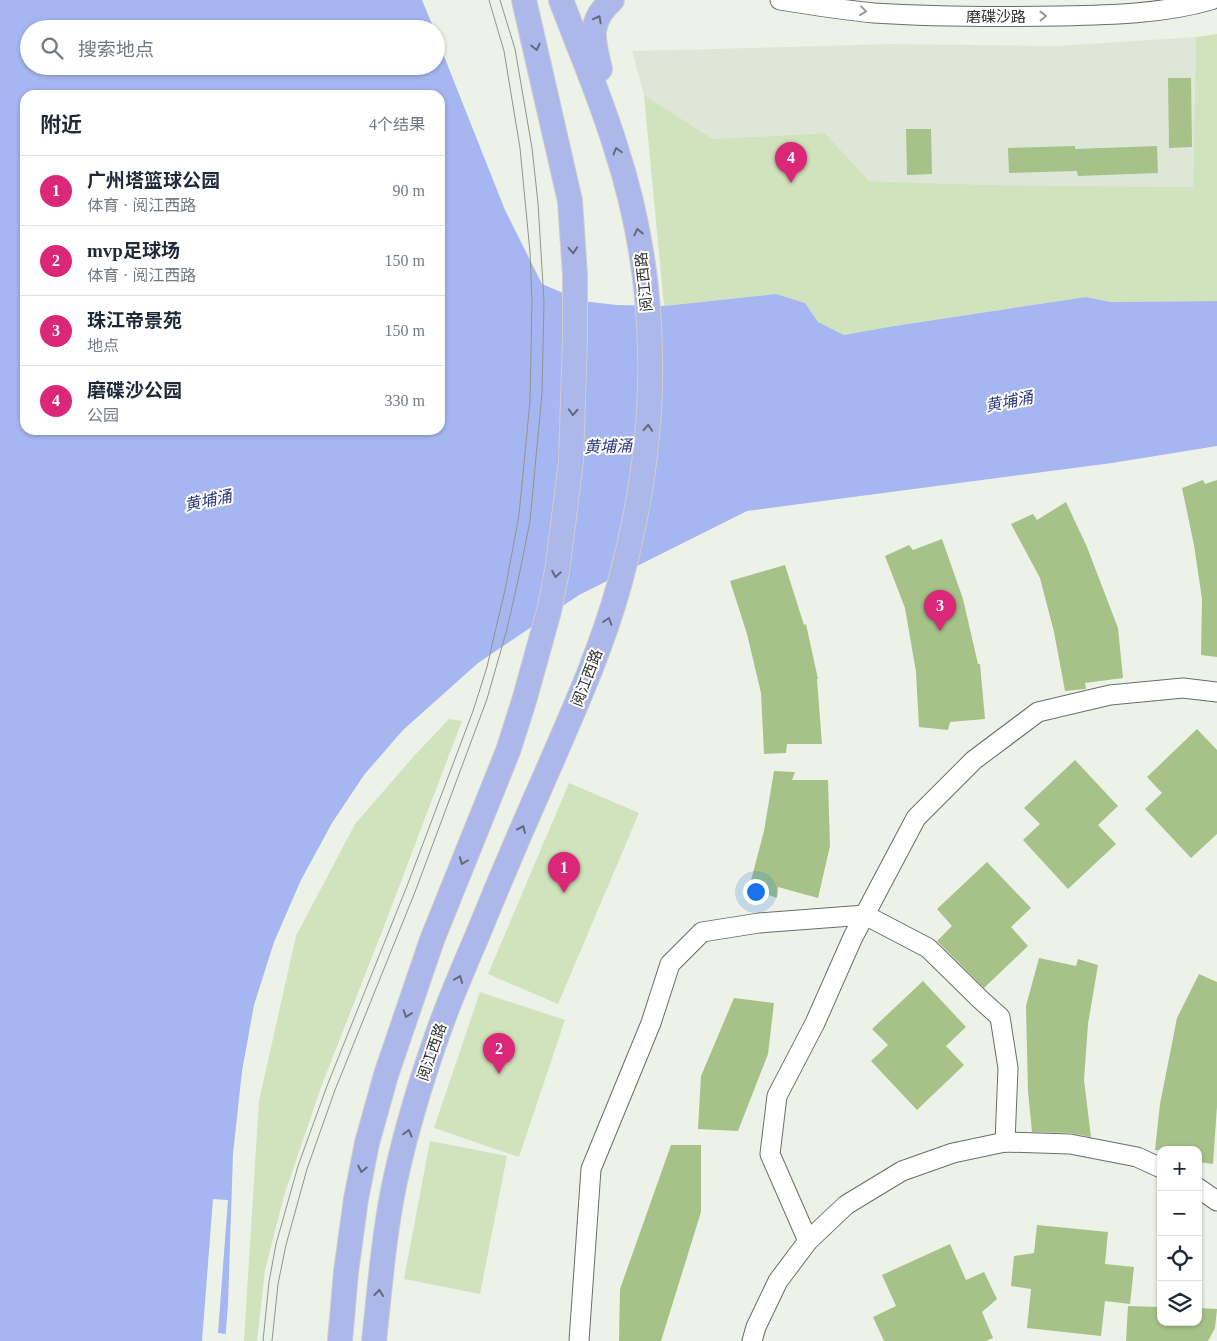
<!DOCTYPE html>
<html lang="zh">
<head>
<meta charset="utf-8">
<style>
	body { margin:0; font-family:"Times New Roman","Noto Sans SC",serif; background:#f2f2f3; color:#1f2937 }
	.controls { position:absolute; right:15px; bottom:15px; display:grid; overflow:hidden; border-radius:10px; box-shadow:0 1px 4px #0004 }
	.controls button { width:45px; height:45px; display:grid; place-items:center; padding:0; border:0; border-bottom:1px solid #e0e1e3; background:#fff; color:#1f2937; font:25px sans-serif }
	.you { position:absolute; left:755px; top:891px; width:18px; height:18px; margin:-12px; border:4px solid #fff; border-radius:50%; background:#1a73e8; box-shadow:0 0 0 8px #1a73e833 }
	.badge { display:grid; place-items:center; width:32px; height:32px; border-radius:50%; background:#db2777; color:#fff; font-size:16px; font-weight:700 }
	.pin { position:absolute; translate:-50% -41px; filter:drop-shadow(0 1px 2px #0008) }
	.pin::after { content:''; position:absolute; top:26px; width:18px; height:15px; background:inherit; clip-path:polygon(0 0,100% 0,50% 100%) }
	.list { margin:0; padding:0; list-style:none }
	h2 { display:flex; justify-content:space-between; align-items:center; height:65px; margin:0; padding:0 20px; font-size:21px }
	h2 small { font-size:16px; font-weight:400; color:#747a83 }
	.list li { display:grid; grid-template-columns:32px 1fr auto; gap:15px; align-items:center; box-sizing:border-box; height:70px; padding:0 20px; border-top:1px solid #e0e1e3 }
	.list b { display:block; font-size:19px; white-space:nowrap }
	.list p { margin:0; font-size:16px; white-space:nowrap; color:#747a83 }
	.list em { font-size:16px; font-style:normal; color:#747a83 }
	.icon { flex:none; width:28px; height:28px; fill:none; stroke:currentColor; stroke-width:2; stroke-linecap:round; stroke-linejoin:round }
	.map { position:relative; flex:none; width:1217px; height:1341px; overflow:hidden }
	.search { position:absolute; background:#fff; box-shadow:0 1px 4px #0004; left:20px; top:20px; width:425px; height:55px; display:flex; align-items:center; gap:12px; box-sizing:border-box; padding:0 18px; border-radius:28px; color:#747a83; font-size:19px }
	.panel { position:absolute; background:#fff; box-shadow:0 1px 4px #0004; left:20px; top:90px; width:425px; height:345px; border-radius:15px }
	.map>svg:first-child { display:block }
	.built { fill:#dee7d7 }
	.green { fill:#d0e3bc }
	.water { fill:#a5b6f0; fill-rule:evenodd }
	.pier { fill:#edf2e8 }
	.building { fill:#a6c288 }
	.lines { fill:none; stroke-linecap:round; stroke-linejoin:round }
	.minor-casing { stroke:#6a6f65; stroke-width:21 }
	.major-casing { stroke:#cececd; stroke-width:26 }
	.minor { stroke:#fff; stroke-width:19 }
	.major { stroke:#acb8e9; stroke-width:24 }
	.tram { stroke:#91958d; stroke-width:1 }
	.oneway { stroke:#989a98 }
	.oneway2 { stroke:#63697a }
	.labels { text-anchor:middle; stroke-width:4; stroke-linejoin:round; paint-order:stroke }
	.street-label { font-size:15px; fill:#323430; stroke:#fff }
	.water-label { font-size:16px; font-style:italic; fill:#2c397d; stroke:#fff }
</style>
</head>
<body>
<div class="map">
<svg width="1217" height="1341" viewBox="0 0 1217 1341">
	<rect width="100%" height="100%" fill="#edf2e8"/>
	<path class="built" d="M1196 37 1193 187 990 185 868 181 825 133 713 139 644 95 632 51 715 49 889 44 1056 46Z"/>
	<g class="green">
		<path d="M1217 34V301L1111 302 1086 297 888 327 844 335 818 322 805 303 776 294 664 306 644 95 713 139 825 133 869 181 990 185 1193 187 1196 37Z"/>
		<path d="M449 719 462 721 381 934 321 1087 284 1196 265 1270 257 1341H244L259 1101 296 936 355 824 414 756Z"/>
		<path d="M569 783 639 813 558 1004 488 974Z"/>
		<path d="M480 992 565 1020 519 1157 434 1128Z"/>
		<path d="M430 1141 507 1156 480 1294 404 1279Z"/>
	</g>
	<path class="water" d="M0 0H422L434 29H29V66H436V36L505 210 542 284 582 301 617 305 664 306 776 294 805 303 818 322 844 335 888 327 1086 297 1111 302 1217 301V446L1112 463 747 511 579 595 478 663 440 697 403 730 364 775 332 823 301 880 274 942 254 1005 242 1071 233 1154 228 1305 225 1341H0ZM25 95H440V430H25Z"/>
	<path class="pier" d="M213 1199 228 1200 218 1333 226 1334 225 1341H202Z"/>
	<g class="building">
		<path d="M1168 78H1191L1192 147 1169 148Z"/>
		<path d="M906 129H931L932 174 907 175Z"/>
		<path d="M1075 146V149L1157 146 1158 173 1078 176 1077 171 1009 173 1008 148Z"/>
		<path d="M1203 480 1205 484 1217 480V657L1201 655 1202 599 1194 545 1182 488Z"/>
		<path d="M1066 502 1087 547 1118 628 1123 678 1085 683 1086 689 1065 691 1054 632 1040 578 1011 524 1033 514 1037 520Z"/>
		<path d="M942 539 963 599 978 664H980L985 719 950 722 948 730 919 727 916 672 905 608 885 556 909 545 913 550Z"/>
		<path d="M785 565 804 625 806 624 818 679H817L822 744H787L786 753 764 754 761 693 747 634 730 581Z"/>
		<path d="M1197 729 1217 750V834L1191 858 1145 809 1162 793 1147 777Z"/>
		<path d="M1075 760 1118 806 1098 825 1116 844 1068 889 1023 840 1040 824 1024 808Z"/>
		<path d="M774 771 795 772 792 780H828L830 846 818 898 778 887 777 898 749 888 764 831Z"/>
		<path d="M987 862 1031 908 1011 927 1028 946 984 988 937 941 952 926 937 909Z"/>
		<path d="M1039 958 1076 966 1078 959 1098 965 1088 1024 1084 1080 1091 1137 1070 1133 1032 1132 1028 1091 1026 1006Z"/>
		<path d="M1199 974 1217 982V1106L1213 1164 1198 1162V1150H1155L1160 1104 1177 1018Z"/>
		<path d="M923 981 966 1027 946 1046 964 1065 917 1110 871 1061 888 1045 872 1029Z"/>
		<path d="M734 998 774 1003 768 1054 738 1131 698 1129 701 1076Z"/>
		<path d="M671 1145H701V1212L661 1341H619L620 1289Z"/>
		<path d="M1037 1225 1108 1232 1105 1264 1134 1267 1130 1304 1105 1301 1101 1336 1027 1328 1031 1289 1011 1286 1014 1256 1034 1253Z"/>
		<path d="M950 1244 966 1280 984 1272 997 1299 982 1312 993 1338 986 1341H884L873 1317 896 1306 882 1275Z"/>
		<path d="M1128 1306 1161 1307V1322H1198V1308L1217 1309 1215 1328 1208 1341H1126Z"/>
	</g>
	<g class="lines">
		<defs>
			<g id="minor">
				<path d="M780 0C811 5 843 10 874 13 936 17 998 17 1060 16 1111 15 1162 14 1211 0"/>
				<path d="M1198 1188 1217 1201"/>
				<path d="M808 1241 770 1154 777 1096 815 1023 853 937 916 818 974 760 1038 712 1110 695 1183 688 1217 692"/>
				<path d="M579 1341 591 1169 651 1023 670 964 702 932 759 923 865 915 928 948 981 1000 1000 1017 1008 1068 1005 1142"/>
				<path d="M752 1341 756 1327 778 1281 808 1241 846 1205 902 1171 953 1153 1005 1142 1070 1144 1137 1157 1161 1168"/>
			</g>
			<g id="major">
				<path d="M600 69C593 41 587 22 612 0"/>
				<path d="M340 1341 346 1272 356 1199 367 1143 386 1075 432 940 508 751 524 701 549 611 557 571 563 525 571 461 575 338V275L570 201 524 0"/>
				<path d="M374 1341C380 1287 384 1233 395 1181 407 1126 424 1071 443 1019 454 990 466 962 478 934 500 880 523 826 547 772 574 710 602 648 620 582 640 508 652 429 650 352 649 282 637 212 615 145 600 96 579 48 561 0"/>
			</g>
		</defs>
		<use href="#minor" class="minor-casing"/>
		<use href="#major" class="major-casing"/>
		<use href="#minor" class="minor"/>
		<use href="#major" class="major"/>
		<g class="tram">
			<path d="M263 1341 269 1282 276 1244 298 1166 327 1086 407 886 473 711 487 667 495 632 505 590 519 515 530 401 532 300 530 252 520 148 504 51 489 0"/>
			<path d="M272 1341 278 1284 286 1245 307 1169 335 1090 415 892 487 699 507 629 519 576 530 521 542 393 544 302 538 203 532 148 515 49 500 0"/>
		</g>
	</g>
	<defs><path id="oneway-chevron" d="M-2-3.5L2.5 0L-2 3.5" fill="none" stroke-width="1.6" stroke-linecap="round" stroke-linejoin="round" transform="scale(1.25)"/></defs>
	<g class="oneway">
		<use href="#oneway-chevron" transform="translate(863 11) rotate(7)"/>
		<use href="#oneway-chevron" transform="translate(1043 16) rotate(-1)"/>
	</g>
	<g class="oneway2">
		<use href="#oneway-chevron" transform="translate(598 19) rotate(-62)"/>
		<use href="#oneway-chevron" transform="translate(536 47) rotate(77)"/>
		<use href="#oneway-chevron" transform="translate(617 151) rotate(-106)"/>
		<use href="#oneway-chevron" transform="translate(638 232) rotate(-102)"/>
		<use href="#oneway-chevron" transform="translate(573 250) rotate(86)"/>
		<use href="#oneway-chevron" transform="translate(573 412) rotate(93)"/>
		<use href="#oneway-chevron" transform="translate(648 428) rotate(-86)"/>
		<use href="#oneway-chevron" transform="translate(556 574) rotate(100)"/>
		<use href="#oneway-chevron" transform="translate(608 621) rotate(-72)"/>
		<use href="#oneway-chevron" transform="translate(522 829) rotate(-66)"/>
		<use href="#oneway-chevron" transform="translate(463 861) rotate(111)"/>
		<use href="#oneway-chevron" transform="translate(459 979) rotate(-68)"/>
		<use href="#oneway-chevron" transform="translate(407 1014) rotate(109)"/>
		<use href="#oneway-chevron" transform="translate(408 1133) rotate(-75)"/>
		<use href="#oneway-chevron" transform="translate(362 1169) rotate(102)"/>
		<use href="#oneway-chevron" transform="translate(379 1293) rotate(-84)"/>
	</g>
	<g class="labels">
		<g class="street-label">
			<text x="996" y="22">磨碟沙路</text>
			<text transform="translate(644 282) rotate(-96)" y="5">阅江西路</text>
			<text transform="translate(587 678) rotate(-69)" y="5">阅江西路</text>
			<text transform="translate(432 1052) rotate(-71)" y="5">阅江西路</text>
		</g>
		<g class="water-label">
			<text transform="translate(1009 401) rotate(-11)" y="6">黄埔涌</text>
			<text transform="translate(608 446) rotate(-2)" y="6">黄埔涌</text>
			<text transform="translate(208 500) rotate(-12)" y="6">黄埔涌</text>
		</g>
	</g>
</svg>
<div class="controls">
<button>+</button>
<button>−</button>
<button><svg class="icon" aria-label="locate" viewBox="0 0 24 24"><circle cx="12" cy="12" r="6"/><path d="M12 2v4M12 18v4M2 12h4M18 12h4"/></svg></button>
<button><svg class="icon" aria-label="layers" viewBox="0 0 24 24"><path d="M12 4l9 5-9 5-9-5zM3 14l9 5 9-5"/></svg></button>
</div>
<div class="you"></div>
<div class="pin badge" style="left:564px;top:893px">1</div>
<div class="pin badge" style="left:499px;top:1074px">2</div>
<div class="pin badge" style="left:940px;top:631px">3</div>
<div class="pin badge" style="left:791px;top:183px">4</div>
<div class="search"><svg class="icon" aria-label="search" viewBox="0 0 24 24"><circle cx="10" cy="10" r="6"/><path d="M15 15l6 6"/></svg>搜索地点</div>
<section class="panel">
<h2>附近<small>4个结果</small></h2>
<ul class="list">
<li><span class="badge">1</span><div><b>广州塔篮球公园</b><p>体育 · 阅江西路</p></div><em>90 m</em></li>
<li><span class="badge">2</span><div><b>mvp足球场</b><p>体育 · 阅江西路</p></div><em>150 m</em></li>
<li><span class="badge">3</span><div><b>珠江帝景苑</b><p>地点</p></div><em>150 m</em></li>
<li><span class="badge">4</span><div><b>磨碟沙公园</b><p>公园</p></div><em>330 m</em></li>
</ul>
</section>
</div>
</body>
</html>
